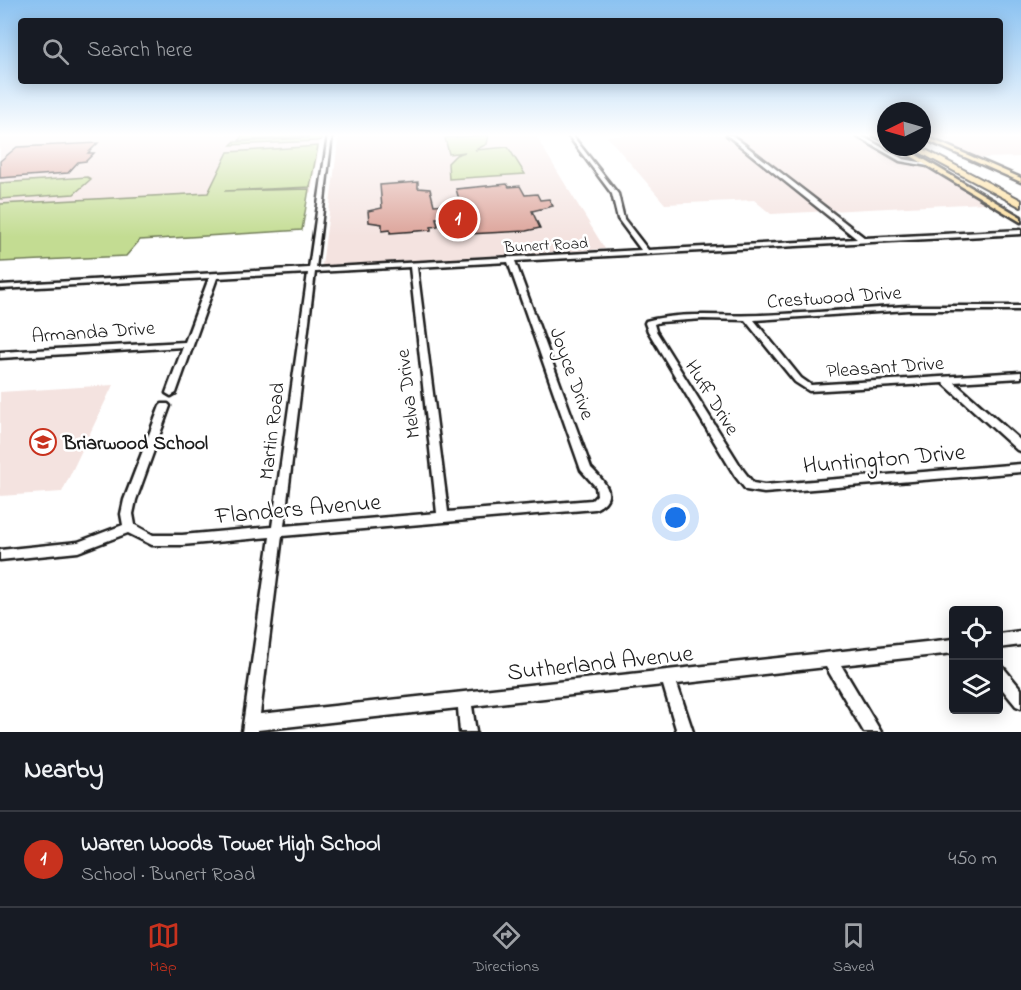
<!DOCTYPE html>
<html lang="en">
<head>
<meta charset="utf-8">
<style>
	body { margin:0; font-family:"Indie Flower",sans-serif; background:#20242c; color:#f1f3f6 }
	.controls { position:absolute; right:18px; bottom:18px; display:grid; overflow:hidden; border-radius:6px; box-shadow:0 3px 15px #0003 }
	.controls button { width:54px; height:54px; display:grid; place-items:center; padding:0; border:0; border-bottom:2px solid #363941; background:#171b24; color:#f1f3f6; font:30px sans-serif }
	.compass { position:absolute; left:877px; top:102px; width:54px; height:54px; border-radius:50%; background:#171b24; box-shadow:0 3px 15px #0003; rotate:265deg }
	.you { position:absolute; left:676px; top:518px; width:21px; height:21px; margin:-15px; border:4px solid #fff; border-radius:50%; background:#1a73e8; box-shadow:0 0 0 9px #1a73e833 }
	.badge { display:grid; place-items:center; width:39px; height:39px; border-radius:50%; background:#c8321e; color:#fff; font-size:20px; font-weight:700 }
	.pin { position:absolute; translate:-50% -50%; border:3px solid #fff; box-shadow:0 2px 6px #0006 }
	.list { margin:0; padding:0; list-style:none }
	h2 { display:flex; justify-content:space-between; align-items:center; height:78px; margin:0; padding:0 24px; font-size:26px }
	h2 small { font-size:20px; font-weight:400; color:#9ea1a6 }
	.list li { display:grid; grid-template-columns:39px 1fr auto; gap:18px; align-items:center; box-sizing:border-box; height:96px; padding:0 24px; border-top:2px solid #363941 }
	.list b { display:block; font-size:22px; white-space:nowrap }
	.list p { margin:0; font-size:20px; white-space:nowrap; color:#9ea1a6 }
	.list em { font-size:20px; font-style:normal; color:#9ea1a6 }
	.icon { flex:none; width:33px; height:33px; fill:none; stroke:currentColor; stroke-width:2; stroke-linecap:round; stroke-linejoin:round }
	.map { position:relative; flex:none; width:1021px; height:732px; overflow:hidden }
	.search { position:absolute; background:#171b24; box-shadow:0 3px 15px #0003; left:18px; right:18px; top:18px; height:66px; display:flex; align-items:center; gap:15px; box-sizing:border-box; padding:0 21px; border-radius:6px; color:#9ea1a6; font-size:22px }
	.sheet { height:174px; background:#171b24 }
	nav { display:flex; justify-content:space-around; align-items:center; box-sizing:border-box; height:84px; border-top:2px solid #363941; background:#171b24; font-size:16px; color:#9ea1a6 }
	nav a { display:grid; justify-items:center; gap:3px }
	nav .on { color:#c8321e }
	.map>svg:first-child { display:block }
	.built { fill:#f4e3e0 }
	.green { fill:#c3dc92; stroke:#707c57; stroke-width:1.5 }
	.building { fill:#dca399; stroke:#1c1c1c; stroke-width:1.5 }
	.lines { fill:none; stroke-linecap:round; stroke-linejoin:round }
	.minor-casing { stroke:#1c1c1c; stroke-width:5 }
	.major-casing { stroke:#1c1c1c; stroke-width:5 }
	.highway-casing { stroke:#1c1c1c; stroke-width:4 }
	.minor { fill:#fff; fill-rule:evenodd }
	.major { fill:#fedd96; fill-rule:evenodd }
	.highway { fill:#fedd96; fill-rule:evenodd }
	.labels { text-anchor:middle; stroke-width:5; stroke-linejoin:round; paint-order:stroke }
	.far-street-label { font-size:16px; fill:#1c1c1c; stroke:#fff }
	.street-label { font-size:20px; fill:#1c1c1c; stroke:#fff }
	.poi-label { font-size:20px; font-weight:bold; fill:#1c1c1c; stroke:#fff; text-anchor:start }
	.near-street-label { font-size:24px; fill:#1c1c1c; stroke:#fff }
</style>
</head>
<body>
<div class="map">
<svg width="1021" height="732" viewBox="0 0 1021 732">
	<rect width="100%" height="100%" fill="#fff"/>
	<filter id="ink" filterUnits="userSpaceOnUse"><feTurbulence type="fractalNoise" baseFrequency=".0167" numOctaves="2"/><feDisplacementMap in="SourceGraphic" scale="12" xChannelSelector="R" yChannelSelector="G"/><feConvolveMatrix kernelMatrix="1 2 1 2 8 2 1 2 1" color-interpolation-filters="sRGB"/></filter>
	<g filter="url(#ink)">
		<g class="built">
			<path d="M0 135H321L311 193 0 204Z"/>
			<path d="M339 135H535L605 249 322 266Z"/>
			<path d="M652 135H853L901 161 926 166 985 203 771 214 754 200 665 204 607 136Z"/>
			<path d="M924 135H1021V157L977 158Z"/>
			<path d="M113 385 62 492 0 496V392Z"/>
		</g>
		<g class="green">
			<path d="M242 135H322L321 140 316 141 231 145 235 141V142L308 138 309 136 239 141Z"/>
			<path d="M489 135 487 144 475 150 508 147 525 174 449 179 448 163 456 155 465 152 449 154 445 138Z"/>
			<path d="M318 146 310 187 224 191 309 189 302 230 140 240 126 256 0 262V204L208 193 228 152Z"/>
			<path d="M87 177 91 179 74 194 0 199V183Z"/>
		</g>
		<g class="building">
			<path d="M98 143 88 153H94L86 161 78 162 68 173 0 178V161L17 147Z"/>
			<path d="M418 182V188L430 189 434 205 460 203 456 189 507 184 509 187 520 186 525 195 537 194 540 200 549 199 553 206 532 211 540 228 526 231 468 234 463 217 436 218 438 226 431 227V230L390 233V230L382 231V224L369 222 368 211 382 208 380 185Z"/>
		</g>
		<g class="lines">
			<defs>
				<g id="minor">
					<path d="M328 135H332L316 268 641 250 618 219 612 194 568 135H572L618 194 624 219 648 250 857 239 727 135H732L865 238 1021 230V234L515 261 591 468C604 481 620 497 595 509L282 536 260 714 954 639V653L841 665 881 732H864L826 667 677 684 693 732H677L663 685 472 706 476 732H460L458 708 258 730V732H242L270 537 182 545H152L128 533 78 552 0 560V550L78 542 123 525 121 514 124 500 160 406 162 404H168L170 406 136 500 133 514 135 525 153 535H182L272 527 308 273 217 278 176 393 171 396 166 393 183 347 0 358V352L185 342 209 278 0 289V285L309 268ZM508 262 581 470 596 487 597 495 592 500 448 512 417 267ZM410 267 437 513 284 526 315 272Z"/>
					<path d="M855 135H860L903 159 931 164 928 166 900 161Z"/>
					<path d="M908 306H1021V310H908L754 320 801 378 811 385 1021 372V378L954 382 1021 441V451L1017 450 943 383 809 391 795 382 745 320 703 319 660 322 654 324 656 331 743 470 753 483 764 485 1021 464V472L764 493 746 490 735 476 648 331 645 323 646 321C684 311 722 317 761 315 810 313 859 309 908 306Z"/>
					<path d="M1021 631V645L998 648V634Z"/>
					<path d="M998 665 1003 667 1021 689V708L1016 706 998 684Z"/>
				</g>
				<g id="major">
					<path d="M873 135H880L886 138V142Z"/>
					<path d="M922 135 1021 178V182L922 138Z"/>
					<path d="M896 147H903L1021 217V222Z"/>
				</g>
				<path id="highway" d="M910 147H920L1021 200V207Z"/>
			</defs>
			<use href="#minor" class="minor-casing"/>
			<use href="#major" class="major-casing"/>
			<use href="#highway" class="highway-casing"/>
			<use href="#minor" class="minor"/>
			<use href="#major" class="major"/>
			<use href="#highway" class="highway"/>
		</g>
	</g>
	<linearGradient id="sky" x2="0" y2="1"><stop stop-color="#8bc2f1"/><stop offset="0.57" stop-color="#fff"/><stop offset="1" stop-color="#fff" stop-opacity="0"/></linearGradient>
	<rect width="1021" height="237" fill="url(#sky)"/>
	<defs>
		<symbol id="school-ring" viewBox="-11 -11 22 22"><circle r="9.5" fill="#fff" stroke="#c8321e" stroke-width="1.5"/><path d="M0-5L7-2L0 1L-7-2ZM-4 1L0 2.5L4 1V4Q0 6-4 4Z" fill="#c8321e"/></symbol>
	</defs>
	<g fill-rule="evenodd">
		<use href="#school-ring" x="28" y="427" width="30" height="30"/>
	</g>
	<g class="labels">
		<g class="far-street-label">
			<text transform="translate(546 244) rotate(-3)" y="6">Bunert Road</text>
		</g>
		<g class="street-label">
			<text transform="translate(834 296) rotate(-4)" y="7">Crestwood Drive</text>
			<text transform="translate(93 331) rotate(-4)" y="7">Armanda Drive</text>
			<text transform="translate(885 366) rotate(-4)" y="7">Pleasant Drive</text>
			<text transform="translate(573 373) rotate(70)" y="7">Joyce Drive</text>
			<text transform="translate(407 394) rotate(-97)" y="7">Melva Drive</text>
			<text transform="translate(713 397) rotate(58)" y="7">Huff Drive</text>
			<text transform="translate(271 431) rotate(-83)" y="7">Martin Road</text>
		</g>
		<g class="poi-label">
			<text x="63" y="449">Briarwood School</text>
		</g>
		<g class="near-street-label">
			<text transform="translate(884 458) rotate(-5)" y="8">Huntington Drive</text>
			<text transform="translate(298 508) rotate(-5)" y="8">Flanders Avenue</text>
			<text transform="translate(600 662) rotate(-6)" y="8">Sutherland Avenue</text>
		</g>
	</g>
</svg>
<div class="controls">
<button><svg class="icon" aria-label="locate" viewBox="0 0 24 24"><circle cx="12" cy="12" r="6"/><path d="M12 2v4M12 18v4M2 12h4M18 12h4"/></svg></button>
<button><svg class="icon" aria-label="layers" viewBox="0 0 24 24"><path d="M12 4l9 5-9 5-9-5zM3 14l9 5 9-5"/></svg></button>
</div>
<svg class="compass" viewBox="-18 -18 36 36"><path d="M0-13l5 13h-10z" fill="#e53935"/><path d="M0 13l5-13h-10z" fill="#9ea1a6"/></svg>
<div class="you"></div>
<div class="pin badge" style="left:458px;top:219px">1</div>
<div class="search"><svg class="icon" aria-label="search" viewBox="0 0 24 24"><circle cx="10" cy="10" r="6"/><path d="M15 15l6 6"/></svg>Search here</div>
</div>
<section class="sheet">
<h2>Nearby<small></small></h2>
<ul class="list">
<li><span class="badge">1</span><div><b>Warren Woods Tower High School</b><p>School · Bunert Road</p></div><em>450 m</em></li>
</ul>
</section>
<nav>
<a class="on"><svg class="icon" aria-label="map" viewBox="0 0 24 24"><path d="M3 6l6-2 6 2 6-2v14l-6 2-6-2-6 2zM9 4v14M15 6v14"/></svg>Map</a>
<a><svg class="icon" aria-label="directions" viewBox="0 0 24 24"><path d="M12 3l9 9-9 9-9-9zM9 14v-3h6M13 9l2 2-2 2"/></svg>Directions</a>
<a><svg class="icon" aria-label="saved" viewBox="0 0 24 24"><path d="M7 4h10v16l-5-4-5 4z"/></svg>Saved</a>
</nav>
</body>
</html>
